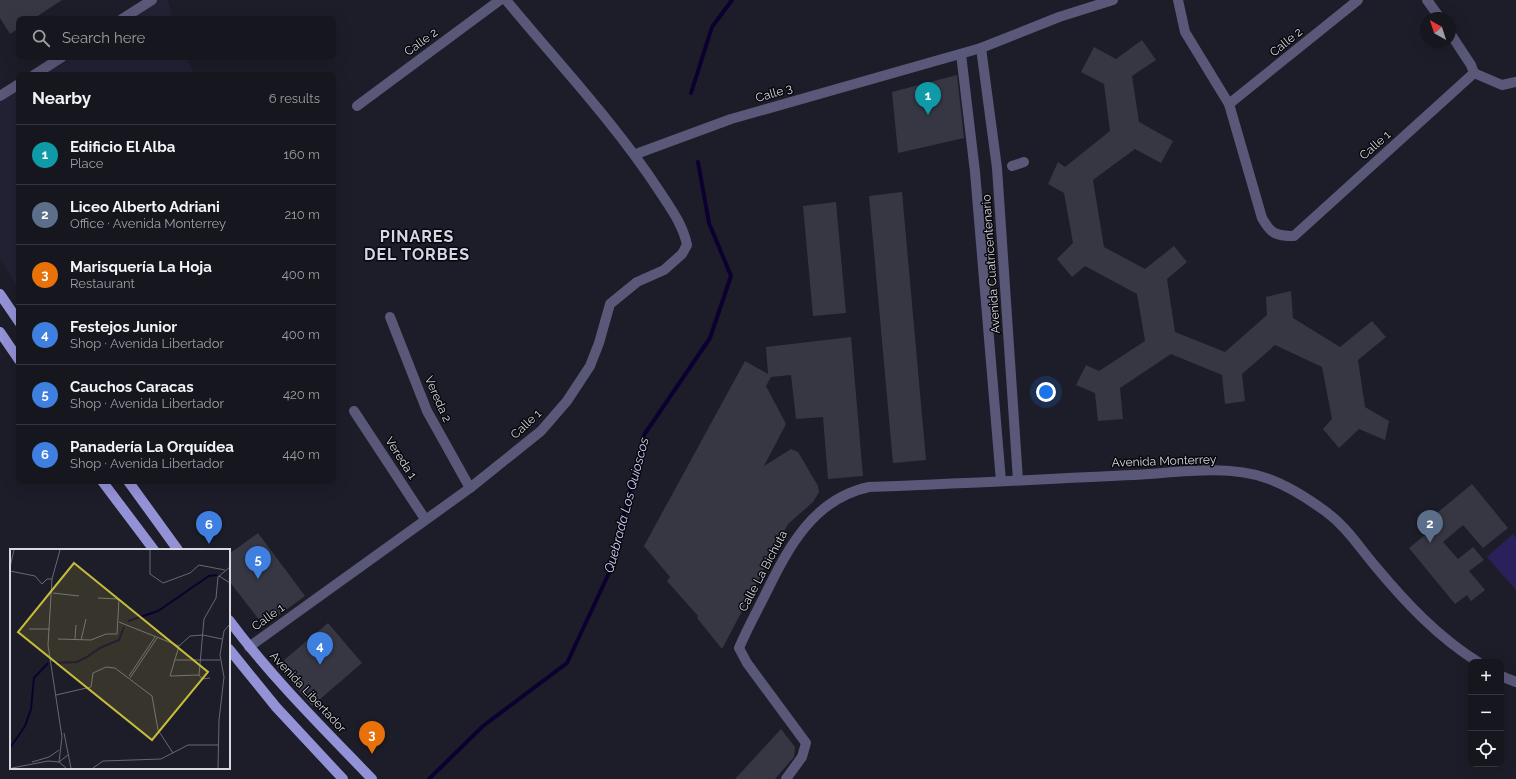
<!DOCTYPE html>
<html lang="en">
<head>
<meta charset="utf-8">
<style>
	body { margin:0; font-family:Raleway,sans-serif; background:#23232c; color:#f1f3f6 }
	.controls { position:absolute; right:12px; bottom:12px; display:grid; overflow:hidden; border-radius:8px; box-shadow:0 4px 16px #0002 }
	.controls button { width:36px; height:36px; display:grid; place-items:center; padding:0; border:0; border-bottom:1px solid #35353d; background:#16161f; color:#f1f3f6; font:20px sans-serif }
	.compass { position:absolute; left:1420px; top:12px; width:36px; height:36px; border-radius:50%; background:#16161f; box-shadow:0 4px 16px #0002; rotate:321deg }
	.you { position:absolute; left:1046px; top:392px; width:14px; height:14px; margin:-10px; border:3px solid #fff; border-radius:50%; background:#1a73e8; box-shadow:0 0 0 6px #1a73e833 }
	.badge { display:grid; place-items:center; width:26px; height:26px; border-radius:50%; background:#d93025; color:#fff; font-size:13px; font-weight:700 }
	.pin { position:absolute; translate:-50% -33px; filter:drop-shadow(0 1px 2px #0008) }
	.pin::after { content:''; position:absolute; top:21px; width:14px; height:12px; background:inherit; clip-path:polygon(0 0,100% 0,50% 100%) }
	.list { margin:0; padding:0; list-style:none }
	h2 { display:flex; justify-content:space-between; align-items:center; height:52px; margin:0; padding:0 16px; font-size:17px }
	h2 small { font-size:13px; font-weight:400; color:#9e9fa4 }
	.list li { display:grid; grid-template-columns:26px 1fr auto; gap:12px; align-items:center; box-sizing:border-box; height:60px; padding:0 16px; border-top:1px solid #35353d }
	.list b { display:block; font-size:15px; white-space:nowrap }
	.list p { margin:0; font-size:13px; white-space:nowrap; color:#9e9fa4 }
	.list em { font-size:13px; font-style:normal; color:#9e9fa4 }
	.icon { flex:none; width:22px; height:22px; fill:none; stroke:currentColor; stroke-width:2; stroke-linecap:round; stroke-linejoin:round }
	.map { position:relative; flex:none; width:1516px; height:779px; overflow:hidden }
	.search { position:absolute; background:#16161f; box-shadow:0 4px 16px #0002; left:16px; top:16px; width:320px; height:44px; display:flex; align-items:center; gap:10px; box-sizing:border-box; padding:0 14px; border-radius:8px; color:#9e9fa4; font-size:15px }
	.panel { position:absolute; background:#16161f; box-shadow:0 4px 16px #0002; left:16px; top:72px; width:320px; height:412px; border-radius:8px }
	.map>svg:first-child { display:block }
	.built { fill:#232235 }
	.green { fill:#2a215c }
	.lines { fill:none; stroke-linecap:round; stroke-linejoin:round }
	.stream { stroke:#0c0030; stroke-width:4 }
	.building { fill:#373744 }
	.minor { stroke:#595879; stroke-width:10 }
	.major { stroke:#9492d6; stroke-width:10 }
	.labels { text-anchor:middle; stroke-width:3; stroke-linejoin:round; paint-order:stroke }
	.street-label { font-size:12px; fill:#d8d9e1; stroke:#08080d }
	.water-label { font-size:13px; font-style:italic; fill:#d2d2fd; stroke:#08080d }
	.district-label { font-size:16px; font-weight:bold; letter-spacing:1px; fill:#d6d6e7; stroke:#08080d }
	.inset-river { fill:none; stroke:#0c0030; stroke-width:2 }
	.inset-road { fill:none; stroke:#686873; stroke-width:1 }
	.view { fill:#c6bc3c; fill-opacity:0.15; stroke:#c6bc3c; stroke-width:2 }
	.inset-edge { fill:none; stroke:#d8d9e1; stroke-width:2 }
</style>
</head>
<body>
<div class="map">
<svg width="1516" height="779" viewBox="0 0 1516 779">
	<rect width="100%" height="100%" fill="#1d1d29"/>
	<g class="built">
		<path d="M156 0H168L173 19H126Z"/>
		<path d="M65 57H185L195 75H36Z"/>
		<path d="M19 86V290L0 258V97Z"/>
	</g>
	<path class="green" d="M1513 534 1516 538V590L1487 557Z"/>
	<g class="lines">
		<g class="stream">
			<path d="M691 93 712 27 732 0"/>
			<path d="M429 779 483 726 567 663 609 573 644 435 710 338 731 276 709 223 698 162"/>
		</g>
	</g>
	<g class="building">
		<path d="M0 0H62L33 19H19V28L10 34 0 18Z"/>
		<path d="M1142 40 1156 60 1132 76 1139 122 1173 141 1161 163 1135 149 1093 180 1104 247 1145 269 1174 246 1187 262 1167 279 1175 332 1225 352 1267 315 1266 297 1291 291 1293 318 1340 347 1372 321 1386 337 1358 360 1365 407 1389 421 1385 440 1359 429 1339 448 1323 429 1332 419 1322 367 1275 345 1242 374 1245 401 1225 404 1222 375 1171 354 1120 388 1123 419 1098 421 1095 393 1076 385 1086 365 1099 371 1145 341 1137 294 1085 266 1072 277 1057 259 1073 243 1064 193 1048 184 1058 162 1065 167 1110 131 1104 84 1081 72 1094 47 1116 59Z"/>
		<path d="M957 75 964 138 898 153 892 92Z"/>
		<path d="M902 192 926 460 893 463 869 196Z"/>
		<path d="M836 202 846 313 813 316 803 206Z"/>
		<path d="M851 337 863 476 828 479 823 417 796 419 791 375 771 377 766 386 786 424 764 466 791 449 798 452 818 486 819 492 813 502 788 524 722 649 697 618 698 616 667 581 670 577 644 546 745 361 768 374 766 347Z"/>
		<path d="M1472 484 1508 528 1483 548 1463 525 1443 542 1458 559 1473 547 1484 560 1469 571 1485 590 1471 601 1467 595 1455 604 1409 548 1425 535 1419 528Z"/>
		<path d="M258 533 305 596 264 626 229 581V554Z"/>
		<path d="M328 623 362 663 312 706 277 666Z"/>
		<path d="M781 729 795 747 794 757 775 779H735Z"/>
	</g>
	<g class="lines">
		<g class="minor">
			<path d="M1178 0 1185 32 1229 104 1262 218C1271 234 1276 236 1294 236L1474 73"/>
			<path d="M1427 0 1440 18"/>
			<path d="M122 19 152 0"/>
			<path d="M1450 33 1471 65 1474 73"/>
			<path d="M981 48 997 168 1018 480"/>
			<path d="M961 54 975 172 1001 481"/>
			<path d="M1474 73 1502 85 1516 82"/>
			<path d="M34 75 62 57"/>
			<path d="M0 96 19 84"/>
			<path d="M1229 104 1358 0"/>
			<path d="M357 106 500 0"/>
			<path d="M636 154 731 119 981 48 1059 17 1113 0"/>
			<path d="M1012 166 1024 162"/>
			<path d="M390 317 427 411 470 488"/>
			<path d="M354 411 425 519"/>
			<path d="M249 647 470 488 541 431 567 401 590 366 599 343 610 304 637 282 664 270 682 254 687 245C683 225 671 209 660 192 615 123 558 63 506 0"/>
			<path d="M1501 676 1516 682"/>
			<path d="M786 779 802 757 806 743 747 663 739 648C747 629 756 613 765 595 788 548 813 499 869 487 957 484 1045 479 1133 475 1175 473 1225 464 1266 478 1287 485 1307 498 1325 511 1346 526 1359 547 1376 567 1406 603 1438 637 1478 662"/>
		</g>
		<g class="major">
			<path d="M0 294 19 322"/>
			<path d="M0 332 19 360"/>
			<path d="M102 481 154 550"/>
			<path d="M128 481 178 550"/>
			<path d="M229 620C272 678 322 727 372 779"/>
			<path d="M229 649 276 707 343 779"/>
		</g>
	</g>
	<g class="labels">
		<g class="street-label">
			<text transform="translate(421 42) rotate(-36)" y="4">Calle 2</text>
			<text transform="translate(1286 42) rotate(-39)" y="4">Calle 2</text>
			<text transform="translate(774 93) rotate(-17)" y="4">Calle 3</text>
			<text transform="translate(1375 145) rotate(-42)" y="4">Calle 1</text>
			<text transform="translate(991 264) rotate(-94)" y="4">Avenida Cuatricentenario</text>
			<text transform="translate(438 399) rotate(66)" y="4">Vereda 2</text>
			<text transform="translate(526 424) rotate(-43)" y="4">Calle 1</text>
			<text transform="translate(401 458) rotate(57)" y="4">Vereda 1</text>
			<text transform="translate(1164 461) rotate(-2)" y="4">Avenida Monterrey</text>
			<text transform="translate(763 571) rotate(-62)" y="4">Calle La Bichuta</text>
			<text transform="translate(268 617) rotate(-36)" y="4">Calle 1</text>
			<text transform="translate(308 692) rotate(47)" y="4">Avenida Libertador</text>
		</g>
		<g class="water-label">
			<text transform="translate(626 505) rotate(-75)" y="5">Quebrada Los Quioscos</text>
		</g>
		<g class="district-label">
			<text x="417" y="242">PINARES<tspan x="417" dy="18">DEL TORBES</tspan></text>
		</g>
	</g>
	<g transform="translate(10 549)">
		<rect width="220" height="220" fill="#1d1d29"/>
		<path class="inset-river" d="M118 72 148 62 199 27 207 26M43 114 67 113 77 108 90 99 109 91 114 78M0 199 15 177 21 160 24 129 38 114"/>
		<path class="inset-road" d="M50 1 42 30 38 96 52 188 49 213 56 219M140 1V25L153 34 180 24 189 16 215 21M0 18 4 1M0 22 25 27 32 35 37 30H42M209 27 220 34M43 44 69 47M109 73 169 97M19 80H40M48 90 81 91 96 85H107L109 50 88 49M65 90 66 76M71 91 76 70M165 111H210M189 126 194 70 206 49 208 28 220 18M189 126 160 127 169 97 180 87 193 86 212 90M189 126 192 130 200 129M119 127 145 88M120 129 147 89M46 146 81 138 83 124 96 118 105 119 142 147 148 181 163 204M54 184 61 219M22 213 39 208 49 201M2 219 38 212 49 213 58 206M83 219 93 212 151 210 178 196H209M208 219 209 171 214 128 210 106 214 82 220 75"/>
		<path class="view" d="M64 14 198 123 142 191 8 83Z"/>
		<rect width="220" height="220" class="inset-edge"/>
	</g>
</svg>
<div class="controls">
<button>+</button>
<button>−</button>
<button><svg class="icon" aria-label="locate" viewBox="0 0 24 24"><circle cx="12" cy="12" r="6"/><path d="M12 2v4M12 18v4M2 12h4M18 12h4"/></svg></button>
</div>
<svg class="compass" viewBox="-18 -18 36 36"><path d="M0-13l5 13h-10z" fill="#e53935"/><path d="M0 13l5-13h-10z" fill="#9e9fa4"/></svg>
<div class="you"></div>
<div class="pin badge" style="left:928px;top:115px;background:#0f9aa8">1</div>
<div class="pin badge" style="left:1430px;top:543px;background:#5c6f8a">2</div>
<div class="pin badge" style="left:372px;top:754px;background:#e8710a">3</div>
<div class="pin badge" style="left:320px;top:665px;background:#3f7fe0">4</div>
<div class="pin badge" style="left:258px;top:579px;background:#3f7fe0">5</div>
<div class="pin badge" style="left:209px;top:544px;background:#3f7fe0">6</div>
<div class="search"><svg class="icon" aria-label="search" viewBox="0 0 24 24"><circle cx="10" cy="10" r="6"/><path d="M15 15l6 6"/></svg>Search here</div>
<section class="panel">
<h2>Nearby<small>6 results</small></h2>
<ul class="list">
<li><span class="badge" style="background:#0f9aa8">1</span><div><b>Edificio El Alba</b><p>Place</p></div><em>160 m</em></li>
<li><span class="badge" style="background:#5c6f8a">2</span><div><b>Liceo Alberto Adriani</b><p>Office · Avenida Monterrey</p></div><em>210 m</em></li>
<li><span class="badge" style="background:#e8710a">3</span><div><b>Marisquería La Hoja</b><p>Restaurant</p></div><em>400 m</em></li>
<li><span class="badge" style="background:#3f7fe0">4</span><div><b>Festejos Junior</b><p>Shop · Avenida Libertador</p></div><em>400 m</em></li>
<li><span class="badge" style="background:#3f7fe0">5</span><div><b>Cauchos Caracas</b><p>Shop · Avenida Libertador</p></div><em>420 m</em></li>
<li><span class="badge" style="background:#3f7fe0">6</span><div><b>Panadería La Orquídea</b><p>Shop · Avenida Libertador</p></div><em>440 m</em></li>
</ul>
</section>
</div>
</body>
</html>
